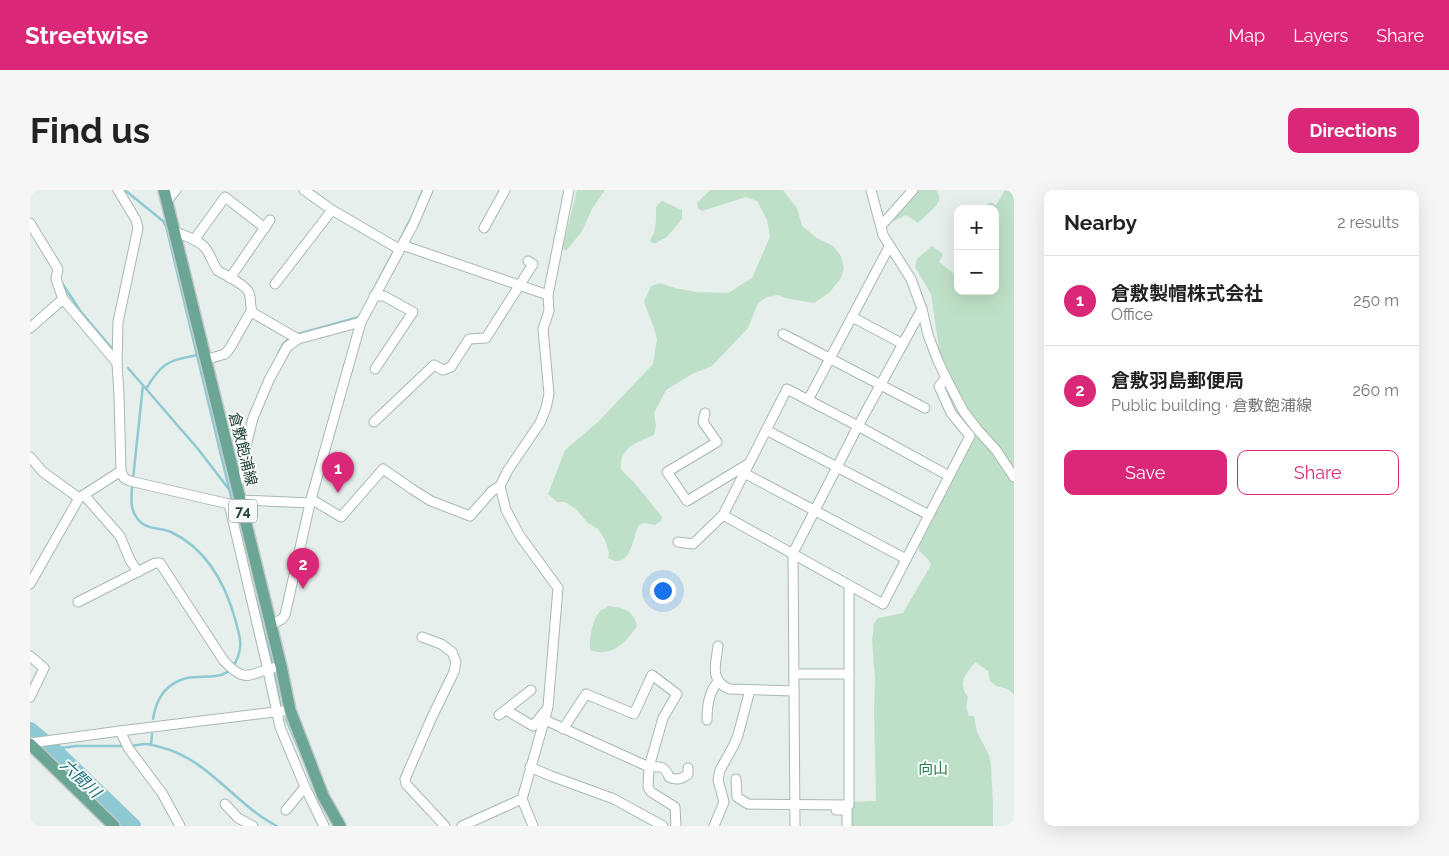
<!DOCTYPE html>
<html lang="en">
<head>
<meta charset="utf-8">
<style>
	body { margin:0; font-family:Raleway,"Noto Sans JP",sans-serif; background:#f6f6f6; color:#222 }
	.controls { position:absolute; right:15px; top:15px; display:grid; overflow:hidden; border-radius:10px; box-shadow:0 5px 20px #0002 }
	.controls button { width:45px; height:45px; display:grid; place-items:center; padding:0; border:0; border-bottom:1px solid #e0e0e0; background:#fff; color:#222; font:25px sans-serif }
	.you { position:absolute; left:632px; top:400px; width:18px; height:18px; margin:-12px; border:4px solid #fff; border-radius:50%; background:#1a73e8; box-shadow:0 0 0 8px #1a73e833 }
	.badge { display:grid; place-items:center; width:32px; height:32px; border-radius:50%; background:#db2777; color:#fff; font-size:16px; font-weight:700 }
	.pin { position:absolute; translate:-50% -41px; filter:drop-shadow(0 1px 2px #0008) }
	.pin::after { content:''; position:absolute; top:26px; width:18px; height:15px; background:inherit; clip-path:polygon(0 0,100% 0,50% 100%) }
	.list { margin:0; padding:0; list-style:none }
	h2 { display:flex; justify-content:space-between; align-items:center; height:65px; margin:0; padding:0 20px; font-size:21px }
	h2 small { font-size:16px; font-weight:400; color:#767676 }
	.list li { display:grid; grid-template-columns:32px 1fr auto; gap:15px; align-items:center; box-sizing:border-box; height:90px; padding:0 20px; border-top:1px solid #e0e0e0 }
	.list b { display:block; font-size:19px; white-space:nowrap }
	.list p { margin:0; font-size:16px; white-space:nowrap; color:#767676 }
	.list em { font-size:16px; font-style:normal; color:#767676 }
	.actions { display:flex; gap:10px; padding:15px 20px }
	.actions a { flex:1; padding:11px 0; border:1px solid #db2777; border-radius:10px; text-align:center; font-size:18px; color:#db2777 }
	.actions .main { background:#db2777; color:#fff }
	.map { position:relative; flex:none; width:984px; height:636px; overflow:hidden; border-radius:10px }
	header { display:flex; align-items:center; gap:30px; box-sizing:border-box; height:70px; padding:0 25px; background:#db2777; color:#fff }
	header strong { font-size:24px }
	nav { display:flex; gap:28px; margin-inline-start:auto; font-size:18px }
	.intro { display:flex; align-items:center; justify-content:space-between; box-sizing:border-box; height:120px; padding:0 30px }
	h1 { margin:0; font-size:35px }
	.button { padding:12px 22px; border-radius:10px; background:#db2777; color:#fff; font-size:18px; font-weight:700 }
	main { display:flex; gap:30px; padding:0 30px }
	aside { flex:1; background:#fff; border-radius:10px; box-shadow:0 5px 20px #0002 }
	.map>svg:first-child { display:block }
	.green { fill:#bfe0c8 }
	.lines { fill:none; stroke-linecap:round; stroke-linejoin:round }
	.stream { stroke:#8ec9d4; stroke-width:2.5 }
	.river { stroke:#8ec9d4; stroke-width:16 }
	.minor-casing { stroke:#a8b8b2; stroke-width:11 }
	.major-casing { stroke:#c2cac8; stroke-width:14 }
	.minor { stroke:#fff; stroke-width:9 }
	.major { stroke:#6aa596; stroke-width:11 }
	.labels { text-anchor:middle; stroke-width:4; stroke-linejoin:round; paint-order:stroke }
	.shield { fill:#f7fbf9; stroke:#637a73; stroke-width:1 }
	.shield-label { font-size:14px; font-weight:bold; fill:#24423a }
	.street-label { font-size:15px; fill:#24423a; stroke:#f7fbf9 }
	.park-label { font-size:15px; fill:#2d7a4b; stroke:#f7fbf9 }
	.water-label { font-size:16px; font-style:italic; fill:#1c6f80; stroke:#f7fbf9 }
</style>
</head>
<body>
<header>
<strong>Streetwise</strong>
<nav><a>Map</a><a>Layers</a><a>Share</a></nav>
</header>
<div class="intro"><h1>Find us</h1><a class="button">Directions</a></div>
<main>
<div class="map">
<svg width="984" height="636" viewBox="0 0 984 636">
	<rect width="100%" height="100%" fill="#e6efeb"/>
	<g class="green">
		<path d="M547 0H575L562 19 552 41 537 60H534L533 56Z"/>
		<path d="M680 0H753L767 18 772 36 787 48 803 56 811 66 814 78 811 88 799 103 784 113 755 108 748 105 737 107 728 113 718 138 682 176 662 184 636 200 624 223 626 235 624 245C607 252 589 258 591 279L607 296 632 327 631 331 625 335 613 333 608 336C603 349 600 381 578 368L579 363 575 350 568 339 558 333 546 319 535 312H527L518 304 535 260 568 232 623 174 627 149 624 138 614 112 621 96 630 93 645 98 666 102 698 103 722 88 740 47 737 30 727 11 716 7 672 21 668 18 667 13Z"/>
		<path d="M877 0H906L910 8 906 16 888 33 876 25 864 31 859 30 856 27V22Z"/>
		<path d="M975 0H984V505L978 499 966 496 960 491 958 481 945 472C936 484 927 493 938 507L936 517 939 526H944L947 542 959 565 961 575 963 615V636H821V612L846 611 844 519 845 488 842 451 844 434 848 428 873 423 901 375 899 370 889 361 890 348 948 236 936 220 911 172 901 104 885 77 887 69 902 56 913 64 909 72 928 87V101H965V19H952L960 12 966 15Z"/>
		<path d="M632 11 652 20V29L637 47 626 53H622L620 50 624 43 626 31V17L629 13Z"/>
		<path d="M578 416C593 418 603 419 607 436 597 452 581 468 560 460 559 449 562 429 571 420 573 419 576 418 578 416Z"/>
	</g>
	<g class="lines">
		<g class="stream">
			<path d="M96 1 133 31 136 36 202 311"/>
			<path d="M389 9 393 0"/>
			<path d="M370 50 382 26"/>
			<path d="M32 93 51 122 84 161"/>
			<path d="M341 104 365 59"/>
			<path d="M268 144 329 127 330 125"/>
			<path d="M249 162 253 154 259 149"/>
			<path d="M98 178 168 259 198 298"/>
			<path d="M116 199C132 172 138 171 167 165"/>
			<path d="M207 275 211 262"/>
			<path d="M103 289 113 195"/>
			<path d="M102 295C102 306 99 318 107 328 115 340 129 337 141 342 177 359 196 395 206 432 207 438 210 445 210 451 211 457 209 464 207 469 198 493 176 484 157 488 136 493 126 509 123 529"/>
			<path d="M225 406 243 476"/>
			<path d="M244 481 250 514"/>
			<path d="M256 529 276 576"/>
			<path d="M121 555 122 544"/>
			<path d="M100 556C105 556 110 554 115 554 120 554 126 556 130 557 179 569 205 615 247 636"/>
			<path d="M23 559 46 556H94"/>
		</g>
		<path class="river" d="M0 540 23 559 103 636"/>
		<defs>
			<g id="minor">
				<path d="M88 0 106 30 108 38 88 132 87 173 89 205 91 281 94 288 100 291 199 314 211 313"/>
				<path d="M274 0 302 20 369 59"/>
				<path d="M841 0 853 45 881 89 892 119 898 145 908 171 916 188 934 222 947 239 966 260 984 287"/>
				<path d="M137 11 146 0"/>
				<path d="M0 33 28 79 26 89 33 109 87 173"/>
				<path d="M851 36 883 0"/>
				<path d="M454 38 475 0"/>
				<path d="M144 41C154 46 170 50 176 59 181 66 183 74 188 81 196 85 216 95 219 103 222 110 219 117 223 123L268 149"/>
				<path d="M164 50 195 7 235 38"/>
				<path d="M372 55 518 105"/>
				<path d="M200 88 240 30"/>
				<path d="M245 94 302 20"/>
				<path d="M344 106H354L383 122 345 179"/>
				<path d="M822 127 873 154"/>
				<path d="M0 138 33 109"/>
				<path d="M753 144 895 218"/>
				<path d="M175 170 195 164 200 158 221 121"/>
				<path d="M916 188 909 196 921 223 940 246 853 414 693 325 757 199 828 236 919 286"/>
				<path d="M778 210 859 57"/>
				<path d="M675 223 673 232 687 252 637 282 657 311 718 274"/>
				<path d="M344 232 404 175 413 180 421 177 439 149 456 148 503 74 498 71"/>
				<path d="M736 240 899 325"/>
				<path d="M0 267 13 282 49 308"/>
				<path d="M714 283 876 369"/>
				<path d="M206 294 213 286 217 268 214 264 223 228 239 190 257 157 268 149 331 132"/>
				<path d="M470 296 476 320 490 346 528 398 518 517 492 609 503 636"/>
				<path d="M54 305 90 346 100 370 108 382"/>
				<path d="M281 309 311 327 353 279 382 299 401 311 440 326 462 301 470 296 478 280 510 233 516 218 519 204 513 139 519 121 518 105 539 0"/>
				<path d="M210 310 280 313"/>
				<path d="M199 314 238 480 250 537 275 597 294 636"/>
				<path d="M648 352 663 354 693 325"/>
				<path d="M0 394 49 308 91 281"/>
				<path d="M48 412 125 373H130L194 471C216 494 218 484 243 478"/>
				<path d="M241 435 252 429 255 425 281 309 331 132 383 35 398 0"/>
				<path d="M392 447 411 454 422 462 426 472 424 482 402 527 375 589 376 594 415 636"/>
				<path d="M688 456C686 474 679 490 699 499L764 501"/>
				<path d="M0 466 14 478 0 507"/>
				<path d="M764 484H819"/>
				<path d="M476 520 503 536 516 520"/>
				<path d="M469 525 501 500"/>
				<path d="M515 530 619 577 633 528 647 504 622 485 604 524 556 504 533 539"/>
				<path d="M677 530C677 517 679 501 688 492"/>
				<path d="M90 541 99 559 132 603 150 636"/>
				<path d="M0 553 90 541 253 521"/>
				<path d="M500 577 521 586 584 609 633 636"/>
				<path d="M706 589 707 607 718 614 819 615V396"/>
				<path d="M195 614 208 628 223 636"/>
				<path d="M256 620 275 597"/>
				<path d="M806 620H817V636"/>
				<path d="M432 636 492 609"/>
				<path d="M646 636 645 617 621 602 618 597 619 577C630 576 635 576 639 587 647 591 652 589 658 584V578"/>
				<path d="M684 636 694 612 688 590 690 580 704 555 708 545 720 500"/>
				<path d="M765 636 763 363 828 236 892 119"/>
			</g>
			<g id="major">
				<path d="M134 0 251 476 260 520 293 606 310 636"/>
				<path d="M0 554 84 636"/>
			</g>
		</defs>
		<use href="#minor" class="minor-casing"/>
		<use href="#major" class="major-casing"/>
		<use href="#minor" class="minor"/>
		<use href="#major" class="major"/>
	</g>
	<g class="labels">
		<rect class="shield" x="199" y="309.5" width="28" height="23" rx="4"/>
		<g class="shield-label">
			<text x="213" y="326">74</text>
		</g>
		<g class="street-label">
			<text transform="translate(213 259) rotate(76)" y="5">倉敷飽浦線</text>
		</g>
		<g class="park-label">
			<text x="903" y="584">向山</text>
		</g>
		<g class="water-label">
			<text transform="translate(51 588) rotate(43)" y="6">六間川</text>
		</g>
	</g>
</svg>
<div class="controls">
<button>+</button>
<button>−</button>
</div>
<div class="you"></div>
<div class="pin badge" style="left:308px;top:303px">1</div>
<div class="pin badge" style="left:273px;top:399px">2</div>
</div>
<aside>
<h2>Nearby<small>2 results</small></h2>
<ul class="list">
<li><span class="badge">1</span><div><b>倉敷製帽株式会社</b><p>Office</p></div><em>250 m</em></li>
<li><span class="badge">2</span><div><b>倉敷羽島郵便局</b><p>Public building · 倉敷飽浦線</p></div><em>260 m</em></li>
</ul>
<div class="actions"><a class="main">Save</a><a>Share</a></div>
</aside>
</main>
</body>
</html>
